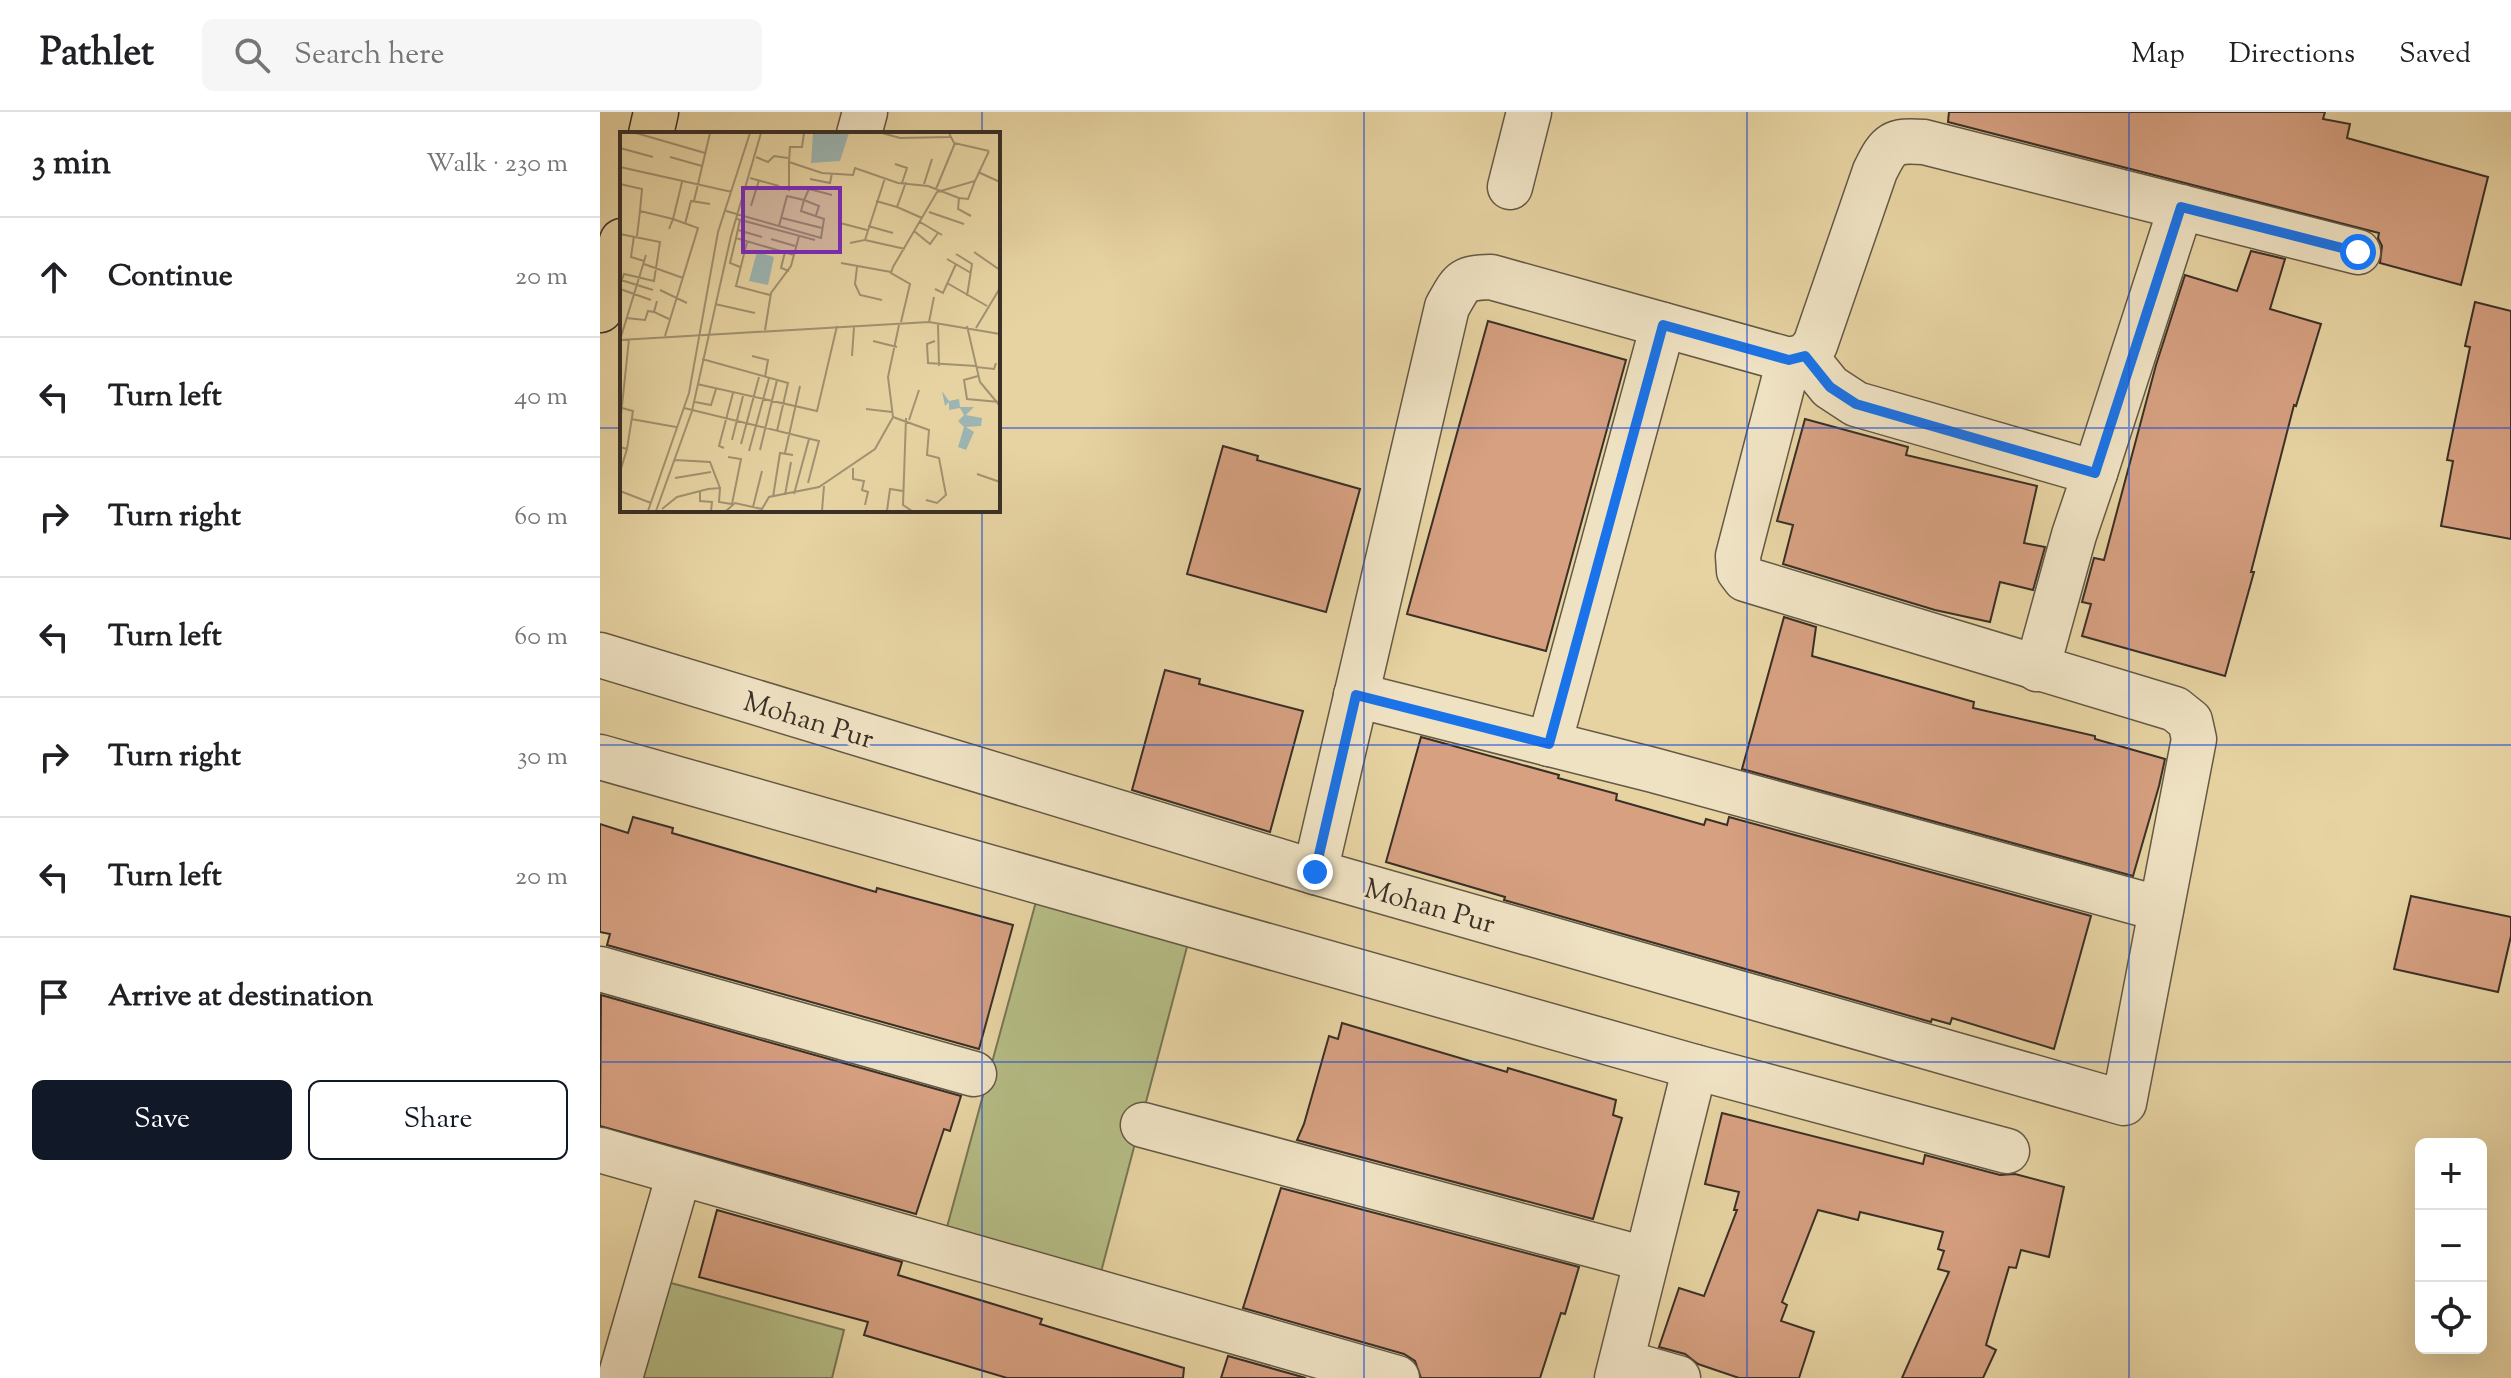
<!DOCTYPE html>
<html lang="en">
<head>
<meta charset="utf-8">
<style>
	body { margin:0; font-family:"Sorts Mill Goudy",serif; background:#f6f6f6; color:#202124 }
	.controls { position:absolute; right:24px; bottom:24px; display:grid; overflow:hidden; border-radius:12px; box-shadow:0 8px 32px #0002 }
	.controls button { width:72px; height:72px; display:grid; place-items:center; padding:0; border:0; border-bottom:2px solid #e0e0e0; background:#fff; color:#202124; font:40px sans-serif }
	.stop { position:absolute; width:24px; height:24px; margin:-18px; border:6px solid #1a73e8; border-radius:50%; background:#fff }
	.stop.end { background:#1a73e8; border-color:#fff; box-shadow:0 2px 8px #0008 }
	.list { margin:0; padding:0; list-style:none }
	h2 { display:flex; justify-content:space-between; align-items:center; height:104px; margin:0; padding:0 32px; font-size:34px }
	h2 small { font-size:26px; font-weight:400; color:#757577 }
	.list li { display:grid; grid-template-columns:52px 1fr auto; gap:24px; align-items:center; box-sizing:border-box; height:120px; padding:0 32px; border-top:2px solid #e0e0e0 }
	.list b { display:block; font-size:30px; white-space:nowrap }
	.list em { font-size:26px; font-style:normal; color:#757577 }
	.actions { display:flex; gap:16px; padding:24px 32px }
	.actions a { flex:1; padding:18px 0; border:2px solid #111827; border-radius:12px; text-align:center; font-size:28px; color:#111827 }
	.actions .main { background:#111827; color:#fff }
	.icon { flex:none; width:44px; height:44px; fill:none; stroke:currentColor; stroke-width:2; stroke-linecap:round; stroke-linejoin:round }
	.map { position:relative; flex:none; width:1911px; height:1266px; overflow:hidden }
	header { display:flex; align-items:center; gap:48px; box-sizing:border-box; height:112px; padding:0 40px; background:#fff; border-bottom:2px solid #e0e0e0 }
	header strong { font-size:38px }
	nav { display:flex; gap:44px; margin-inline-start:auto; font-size:28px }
	.search { width:560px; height:72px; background:#f6f6f6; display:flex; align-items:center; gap:20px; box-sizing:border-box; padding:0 28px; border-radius:12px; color:#757577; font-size:30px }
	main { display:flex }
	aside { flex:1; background:#fff }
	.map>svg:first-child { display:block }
	.green { fill:#b5bc85; stroke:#777656; stroke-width:2 }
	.building { fill:#d6a081; stroke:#393027; stroke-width:2 }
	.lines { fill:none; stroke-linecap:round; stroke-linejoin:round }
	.street-casing { stroke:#645946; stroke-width:47 }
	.highway-casing { stroke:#393027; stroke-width:47 }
	.street { stroke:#efe2c3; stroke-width:44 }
	.highway { stroke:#e7d3a2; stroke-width:44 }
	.route { stroke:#1a73e8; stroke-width:10 }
	.grid { fill:none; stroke:#1d4ed8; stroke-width:2; stroke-opacity:0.55 }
	.labels { text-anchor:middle; stroke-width:6; stroke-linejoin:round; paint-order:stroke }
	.street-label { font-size:28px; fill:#393027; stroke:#efe2c3 }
	.inset-road { fill:none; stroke:#a19271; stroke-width:2 }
	.view { fill:#7b2cbf; fill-opacity:0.15; stroke:#7b2cbf; stroke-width:4 }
	.inset-edge { fill:none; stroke:#393027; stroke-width:4 }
</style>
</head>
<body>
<header>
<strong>Pathlet</strong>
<div class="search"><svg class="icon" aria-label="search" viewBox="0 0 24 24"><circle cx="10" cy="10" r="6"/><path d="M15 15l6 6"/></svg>Search here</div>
<nav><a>Map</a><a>Directions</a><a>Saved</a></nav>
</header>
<main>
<aside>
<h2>3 min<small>Walk · 230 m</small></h2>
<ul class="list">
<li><svg class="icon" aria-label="ahead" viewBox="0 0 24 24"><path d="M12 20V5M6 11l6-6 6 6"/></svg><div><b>Continue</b></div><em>20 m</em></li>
<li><svg class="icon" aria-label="left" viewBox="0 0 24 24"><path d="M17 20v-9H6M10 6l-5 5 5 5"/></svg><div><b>Turn left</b></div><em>40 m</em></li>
<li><svg class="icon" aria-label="right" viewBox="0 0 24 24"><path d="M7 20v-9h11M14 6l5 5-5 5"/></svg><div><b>Turn right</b></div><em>60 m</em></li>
<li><svg class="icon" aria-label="left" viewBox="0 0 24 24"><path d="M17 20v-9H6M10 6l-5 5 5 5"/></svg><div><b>Turn left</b></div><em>60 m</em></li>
<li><svg class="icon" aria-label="right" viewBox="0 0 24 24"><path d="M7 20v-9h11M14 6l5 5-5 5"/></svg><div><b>Turn right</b></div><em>30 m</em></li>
<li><svg class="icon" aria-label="left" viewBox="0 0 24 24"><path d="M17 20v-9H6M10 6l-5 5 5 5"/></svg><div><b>Turn left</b></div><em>20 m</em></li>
<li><svg class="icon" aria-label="arrive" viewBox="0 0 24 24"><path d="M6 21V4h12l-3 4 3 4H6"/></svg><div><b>Arrive at destination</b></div></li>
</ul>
<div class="actions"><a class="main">Save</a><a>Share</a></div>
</aside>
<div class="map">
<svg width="1911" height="1266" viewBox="0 0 1911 1266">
	<rect width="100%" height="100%" fill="#e7d3a2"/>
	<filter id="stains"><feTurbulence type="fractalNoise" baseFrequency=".0025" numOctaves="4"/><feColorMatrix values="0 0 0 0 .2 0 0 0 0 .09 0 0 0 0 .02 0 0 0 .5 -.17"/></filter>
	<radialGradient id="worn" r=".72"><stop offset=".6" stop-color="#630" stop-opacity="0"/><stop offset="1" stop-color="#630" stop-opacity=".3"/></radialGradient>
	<g class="green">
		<path d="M440 775 592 816 501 1160 347 1115Z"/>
		<path d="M60 1168 244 1218 232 1266H35Z"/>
	</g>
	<g class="building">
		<path d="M1349 0H1725L1723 7 1750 12 1747 26 1888 65 1861 173 1780 151 1782 134 1778 126 1779 121 1348 10Z"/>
		<path d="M1651 139 1685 147 1670 197 1721 212 1696 294 1694 293 1651 460H1654L1625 564 1482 524 1491 492 1482 490 1494 446 1504 448 1556 253 1585 163 1637 179Z"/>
		<path d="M1875 190 1911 199V427L1841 414 1853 349 1847 348 1870 235 1865 234Z"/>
		<path d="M888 209 1026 248 946 539 807 502Z"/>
		<path d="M1205 307 1308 335 1306 343 1437 374 1424 431 1445 435 1433 478 1400 470 1390 510 1335 498 1183 452 1193 413 1177 409Z"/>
		<path d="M623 334 658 344 657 348 760 377 726 500 587 462Z"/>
		<path d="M1184 505 1216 515 1212 544 1374 590 1373 596 1495 624V627L1565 647 1559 674 1533 764 1142 657Z"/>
		<path d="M565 558 600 567 599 572 703 599 670 720 532 678Z"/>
		<path d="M821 625 959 663 958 666 1017 682 1016 688 1104 713 1106 707 1127 713 1129 705 1491 804 1454 937 1352 906 1350 912 1332 907 1331 910 904 788 905 785 786 750Z"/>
		<path d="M33 705 73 716 72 721 276 780 277 776 413 813 379 937 7 833 10 822 0 820V712L28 721Z"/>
		<path d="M1811 784 1911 805V824L1898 880 1794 857Z"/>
		<path d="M1 883 361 984 350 1019 344 1017 316 1102 0 1014Z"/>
		<path d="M742 911 907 960 908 956 1016 988 1013 1003 1022 1006 993 1107 697 1028 704 1012 729 924 738 927Z"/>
		<path d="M1122 1001 1323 1052 1325 1043 1400 1063 1415 1062 1464 1075 1449 1145 1421 1138 1416 1156 1409 1155 1386 1233 1396 1238 1383 1266H1302L1349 1160 1338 1157 1344 1139 1338 1137 1343 1120 1260 1100 1258 1108 1218 1098 1182 1190 1187 1193 1181 1209 1214 1220 1199 1266H1139L1098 1252 1085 1242 1059 1235 1079 1176 1104 1184 1137 1098H1134L1139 1080 1105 1072Z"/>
		<path d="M681 1076 979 1155 965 1202 961 1201 940 1266H821L815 1249 804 1242 643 1196Z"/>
		<path d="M117 1098 302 1150 298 1163 442 1207 440 1212 584 1256 583 1266H407L264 1223 268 1210 99 1165Z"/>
		<path d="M628 1244 706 1266H621Z"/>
	</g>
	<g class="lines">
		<defs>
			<g id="street">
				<path d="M259 22 265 0"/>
				<path d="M910 75 929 0"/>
				<path d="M1205 244 1230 275 1256 292 1495 361 1474 423 1437 557"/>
				<path d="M1495 361 1581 95"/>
				<path d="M0 543 715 760 1524 991 1594 627 1590 609 1575 597 1145 467 1139 459 1138 444 1189 248"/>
				<path d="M756 583 1053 658 1561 797"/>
				<path d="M949 632 1063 213"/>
				<path d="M0 645 1095 955 1407 1039"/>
				<path d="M715 760 847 195C862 169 861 166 891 165L1189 248 1205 244 1215 233 1275 59C1289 31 1292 28 1324 30L1758 140"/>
				<path d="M0 857 374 962"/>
				<path d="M543 1013 1045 1147"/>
				<path d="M0 1038 797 1266"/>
				<path d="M1022 1250 1078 1266"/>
				<path d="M20 1266 79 1062"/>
				<path d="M1017 1266 1095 955"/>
			</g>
			<g id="highway">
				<path d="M51 22 56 0"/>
				<path d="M0 198 22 129"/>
			</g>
		</defs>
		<use href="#street" class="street-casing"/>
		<use href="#highway" class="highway-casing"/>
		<use href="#street" class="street"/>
		<use href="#highway" class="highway"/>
	</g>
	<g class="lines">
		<path class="route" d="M715 760 756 583 949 632 1063 213 1189 248 1205 244 1230 275 1256 292 1495 361 1581 95 1758 140"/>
	</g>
	<path class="grid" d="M382 0V22M764 0V1266M1147 0V1266M1529 0V1266M0 316H22M398 316H1911M382 398V1266M0 633H1911M0 950H1911"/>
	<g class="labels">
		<g class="street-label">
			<text transform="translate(209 607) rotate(17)" y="10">Mohan Pur</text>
			<text transform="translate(830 793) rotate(16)" y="10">Mohan Pur</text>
		</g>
	</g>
	<g transform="translate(20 20)">
		<rect width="380" height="380" fill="#e7d3a2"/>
		<path d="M193 1H229L220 29 191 31ZM137 120 154 125 148 153 129 149ZM322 259 329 269 339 267 340 275H354L346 283 362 286 361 294 346 295 354 300 346 318 338 315 344 295 338 289 344 283 340 276 329 278V270L325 274Z" fill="#9cb5b2"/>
		<path class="inset-road" d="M16 1 85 21M184 1 182 15H170L169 30 202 41 233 43 235 36 278 51 308 54 339 66 338 77 351 84M262 1 280 6 330 5M329 1 334 11 369 19M0 16 33 25M50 25 82 34M136 25 148 30 154 24 168 26M169 30V59M275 32 287 36 282 51M0 35 112 60M358 40 380 50M130 46 159 54M190 47 210 51 212 41M0 52 22 57 20 79 53 87 49 97M304 52 312 27M316 57 335 11M339 66 348 67 355 49M184 68 199 74 196 83M74 69 90 1M256 69 277 75 286 50M131 74 139 48M277 75 302 86M106 79 201 106 204 87 181 79 184 68M309 80 344 92M162 86 202 96M117 87 195 108M120 88 116 106 174 123M300 90 322 103M220 91 247 98M65 92 71 69 90 72M159 94 167 64 184 68 189 57 212 63M248 94 273 101M118 98 142 105M294 99 310 112 318 101M0 102 40 110 34 149 4 142 0 153M14 104 11 125 24 129M17 104 20 79M116 106 110 131 120 135M151 107 175 114M245 108 285 117M127 110 116 154 150 163M230 111 245 108 265 46M165 120 161 136 169 139M354 120 380 138M336 122 352 132 347 164M327 127 351 141M221 131 271 140M24 132 63 146M237 135 235 152 240 163 262 168M1 148 33 158M327 151 367 174M0 157 31 168M315 157 323 161 336 132M40 158 67 171M37 169 34 180 49 187M95 172 135 181M6 186 25 188 28 179 34 180M281 190 290 152 271 141 273 135 317 60 355 49 369 19M309 190 314 165M318 192 319 234M347 194 360 250 380 274M356 196 380 156M145 198 151 161 171 134 179 104M45 204 78 96 53 87 62 50M0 208 26 123M0 208 309 190 380 202M253 209 277 215M315 209 307 212 308 231 356 234M132 224 148 228 145 245M232 224 234 195M82 227 168 251 157 299M356 235 374 237 376 231M358 244 344 248 347 267 379 270M77 252 197 279 217 194M75 270 91 273 96 257M64 276 199 309 188 351M246 277 272 280M1 283 9 207M273 285 309 298 307 323 319 326 326 363 317 371 306 368M286 286 283 373 292 379M11 287 56 295M289 288 299 258M112 308 123 264M121 312 139 245M0 315 7 317 13 279 2 276M104 316 99 314 113 261M140 318 157 248M129 319 149 246M165 321 180 254M55 328 90 330 100 356M233 336V347L244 349 242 358 248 360 245 373M0 340 7 317M357 342 380 350M55 346 91 340M0 359 31 371M80 360V369L92 370 91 379M174 362 189 307M165 363 171 330M153 365 160 321 173 323M133 375 142 339M42 377 57 365 88 357 100 356 99 370 112 372 121 327 108 325M28 379 69 261 98 100 130 1M36 379 72 279 111 104 141 1M106 379 115 371 142 377 149 365 199 355 255 317 273 285 268 245 279 193M202 379 204 354M267 379 270 357 283 359"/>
		<path class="view" d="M123 56H220V120H123Z"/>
		<rect width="380" height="380" class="inset-edge"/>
	</g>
	<rect width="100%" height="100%" filter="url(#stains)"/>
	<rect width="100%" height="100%" fill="url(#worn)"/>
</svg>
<div class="controls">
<button>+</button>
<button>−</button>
<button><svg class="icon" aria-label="locate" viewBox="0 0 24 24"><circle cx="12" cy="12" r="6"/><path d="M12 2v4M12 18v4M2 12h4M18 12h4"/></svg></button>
</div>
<div class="stop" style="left:1758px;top:140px"></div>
<div class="stop end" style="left:715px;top:760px"></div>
</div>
</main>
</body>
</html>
